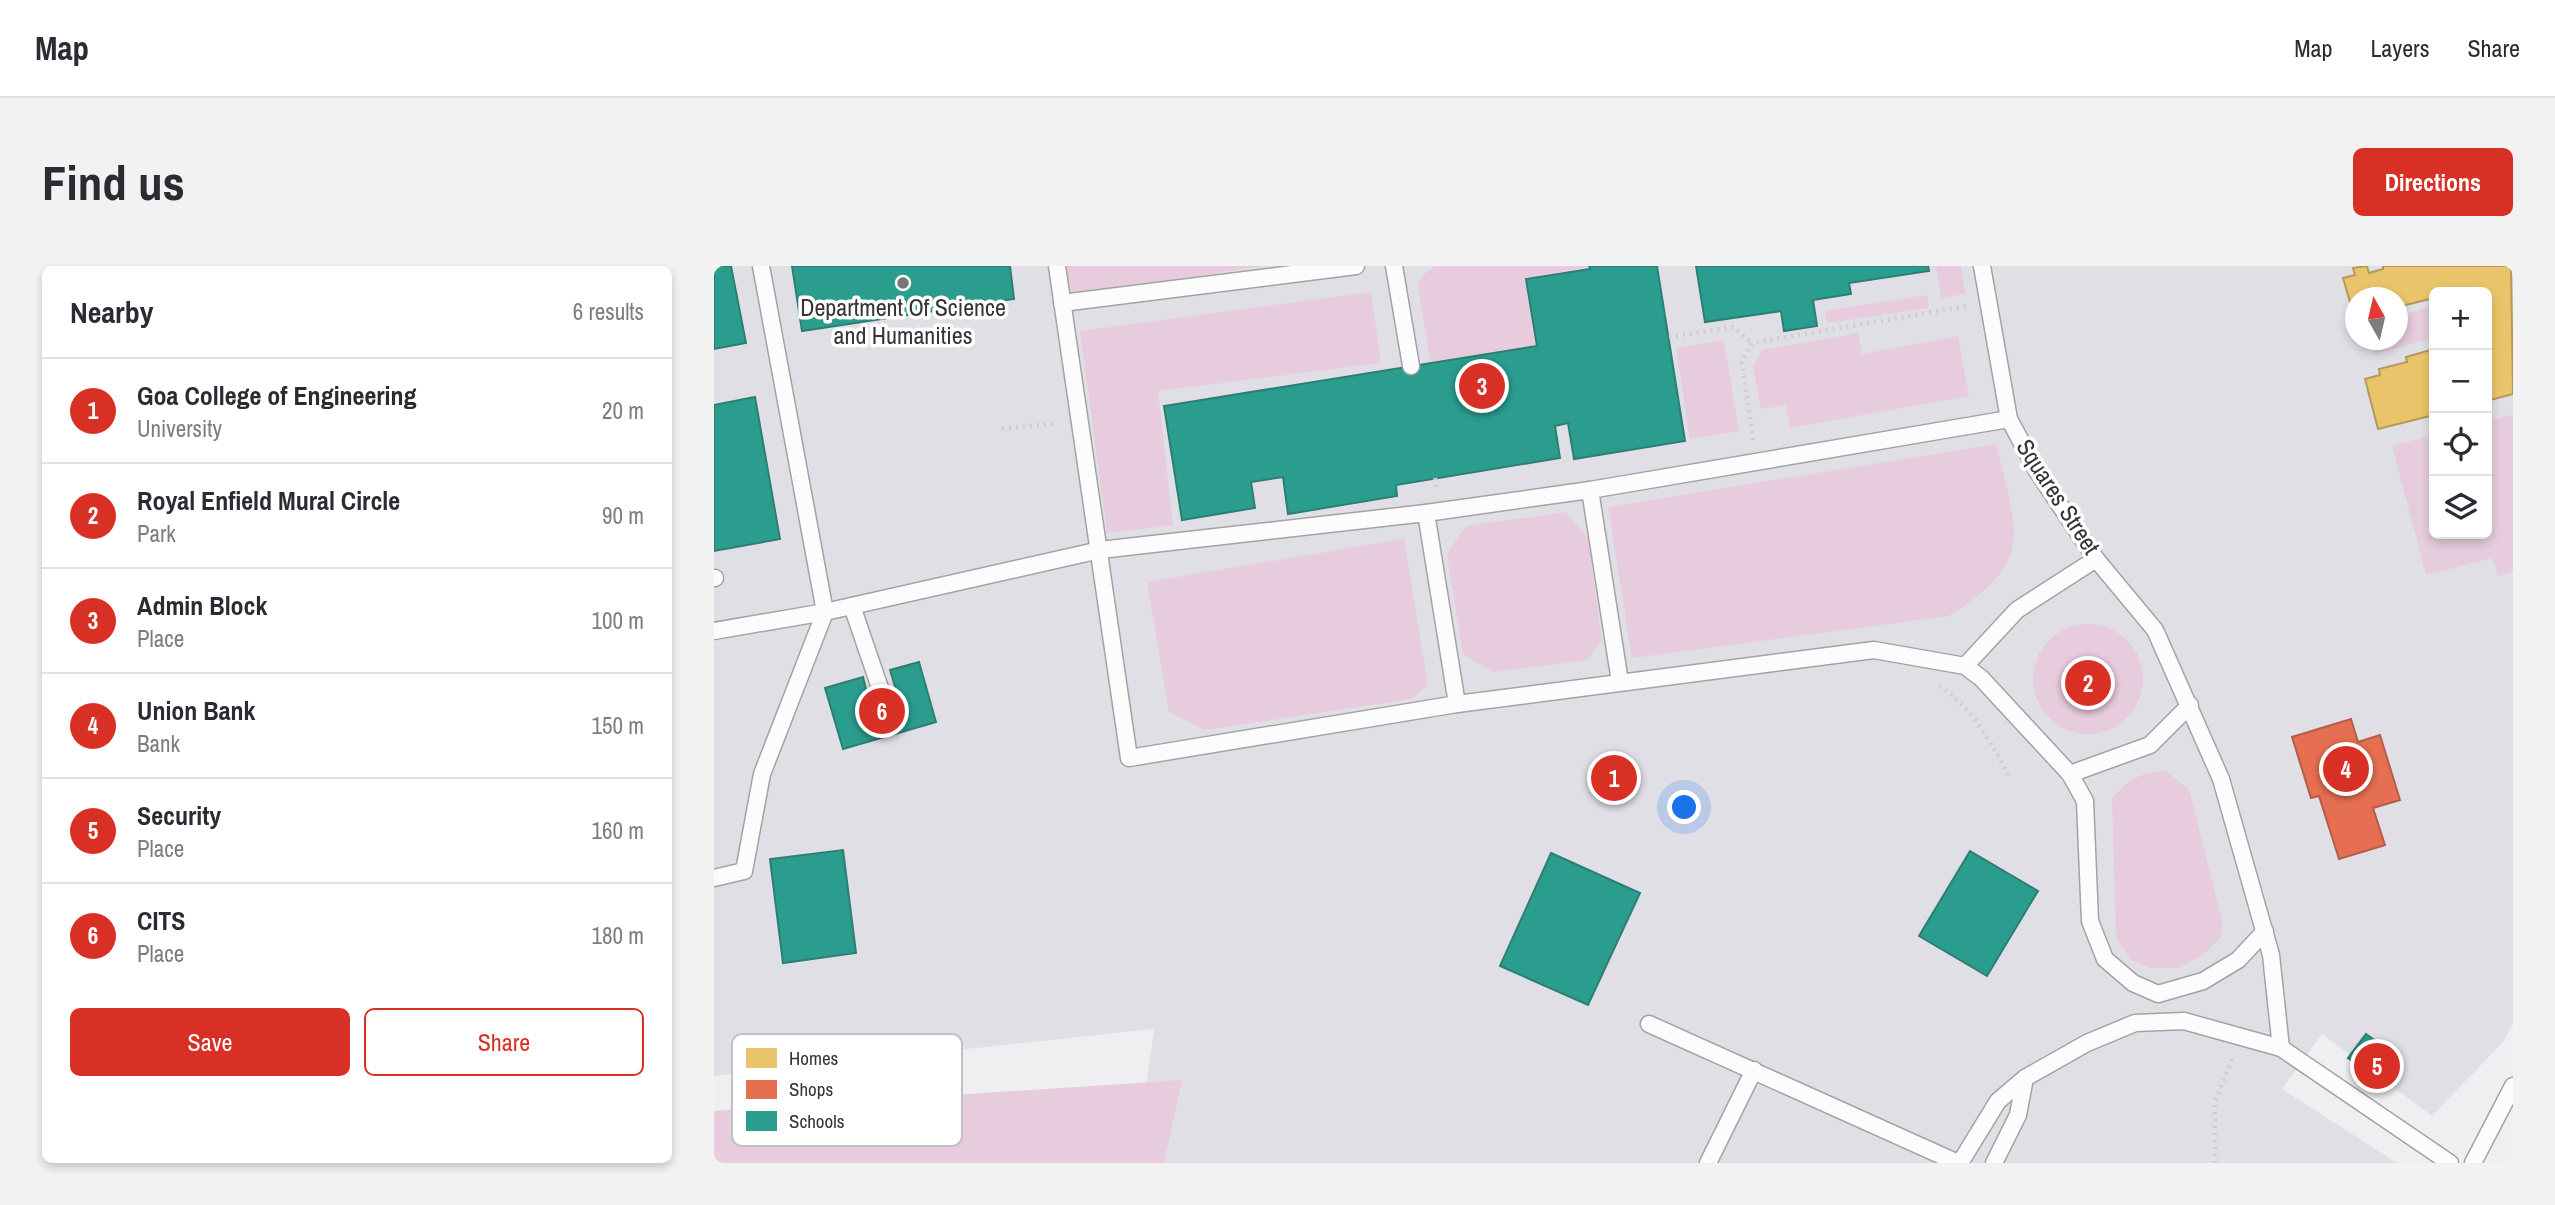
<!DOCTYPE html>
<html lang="en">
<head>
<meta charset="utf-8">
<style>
	body { margin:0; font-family:"Archivo Narrow",sans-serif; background:#f2f2f3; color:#2b2b33 }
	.controls { position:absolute; right:21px; top:21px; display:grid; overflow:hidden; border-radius:10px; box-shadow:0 4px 10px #0003 }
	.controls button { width:63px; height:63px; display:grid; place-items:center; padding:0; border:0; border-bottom:2px solid #e1e1e2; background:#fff; color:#2b2b33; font:35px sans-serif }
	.compass { position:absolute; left:1631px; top:21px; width:63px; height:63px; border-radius:50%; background:#fff; box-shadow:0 4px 10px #0003; rotate:352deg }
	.you { position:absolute; left:971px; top:542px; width:24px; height:24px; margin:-18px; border:5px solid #fff; border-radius:50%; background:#1a73e8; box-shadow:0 0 0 10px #1a73e833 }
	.badge { display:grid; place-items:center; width:46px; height:46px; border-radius:50%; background:#d93025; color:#fff; font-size:23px; font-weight:700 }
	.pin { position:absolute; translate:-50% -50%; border:4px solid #fff; box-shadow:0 2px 7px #0006 }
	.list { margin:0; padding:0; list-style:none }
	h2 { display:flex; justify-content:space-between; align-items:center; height:91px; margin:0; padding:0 28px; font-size:30px }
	h2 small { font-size:23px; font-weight:400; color:#7c7c81 }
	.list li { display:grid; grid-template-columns:46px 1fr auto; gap:21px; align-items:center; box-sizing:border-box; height:105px; padding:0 28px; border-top:2px solid #e1e1e2 }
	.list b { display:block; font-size:26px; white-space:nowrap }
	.list p { margin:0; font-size:23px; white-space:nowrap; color:#7c7c81 }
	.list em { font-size:23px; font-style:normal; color:#7c7c81 }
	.actions { display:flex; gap:14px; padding:21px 28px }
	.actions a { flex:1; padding:16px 0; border:2px solid #d93025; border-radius:10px; text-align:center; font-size:24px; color:#d93025 }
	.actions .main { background:#d93025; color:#fff }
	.icon { flex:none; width:38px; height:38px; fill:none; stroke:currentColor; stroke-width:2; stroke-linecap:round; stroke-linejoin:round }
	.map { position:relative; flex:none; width:1799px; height:897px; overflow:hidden; border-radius:10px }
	header { display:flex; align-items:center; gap:42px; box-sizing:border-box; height:98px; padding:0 35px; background:#fff; border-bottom:2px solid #e1e1e2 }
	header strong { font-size:33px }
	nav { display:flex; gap:38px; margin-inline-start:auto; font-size:24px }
	.intro { display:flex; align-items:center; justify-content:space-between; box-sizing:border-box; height:168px; padding:0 42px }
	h1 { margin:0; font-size:49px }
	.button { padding:18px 32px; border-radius:10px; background:#d93025; color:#fff; font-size:24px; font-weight:700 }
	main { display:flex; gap:42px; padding:0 42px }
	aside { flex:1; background:#fff; border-radius:10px; box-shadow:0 4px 10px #0003 }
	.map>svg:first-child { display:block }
	.built { fill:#e1dfe6; fill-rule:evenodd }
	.green { fill:#e6ccdc }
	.homes { fill:#e9c46a; stroke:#b3995a; stroke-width:2 }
	.shops { fill:#e76f51; stroke:#b25e49; stroke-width:2 }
	.schools { fill:#2a9d8f; stroke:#2d7e74; stroke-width:2 }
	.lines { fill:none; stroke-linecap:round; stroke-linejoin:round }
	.lane-casing { stroke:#a3a3a4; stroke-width:19 }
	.path { stroke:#cdcdce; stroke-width:4.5; stroke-dasharray:2 5; stroke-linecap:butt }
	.lane { stroke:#fdfcfd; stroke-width:16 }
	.poi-dot { fill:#767677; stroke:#fff; stroke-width:2.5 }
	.labels { text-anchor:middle; stroke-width:7; stroke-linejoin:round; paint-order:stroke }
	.poi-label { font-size:24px; fill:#353536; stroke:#fff }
	.street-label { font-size:24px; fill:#353536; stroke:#fff }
	.key { fill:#fff; stroke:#c2c2c3; stroke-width:2 }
	.key-label { font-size:19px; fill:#353536 }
</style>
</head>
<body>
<header>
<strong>Map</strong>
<nav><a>Map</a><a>Layers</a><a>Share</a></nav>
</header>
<div class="intro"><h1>Find us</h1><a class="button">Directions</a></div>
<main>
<aside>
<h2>Nearby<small>6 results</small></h2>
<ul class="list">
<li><span class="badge">1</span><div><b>Goa College of Engineering</b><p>University</p></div><em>20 m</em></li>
<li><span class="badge">2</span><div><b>Royal Enfield Mural Circle</b><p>Park</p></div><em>90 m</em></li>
<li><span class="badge">3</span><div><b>Admin Block</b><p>Place</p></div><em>100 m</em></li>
<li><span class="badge">4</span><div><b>Union Bank</b><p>Bank</p></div><em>150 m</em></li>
<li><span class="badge">5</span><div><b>Security</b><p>Place</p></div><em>160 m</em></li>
<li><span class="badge">6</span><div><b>CITS</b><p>Place</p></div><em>180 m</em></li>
</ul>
<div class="actions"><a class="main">Save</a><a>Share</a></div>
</aside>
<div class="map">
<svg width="1799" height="897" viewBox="0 0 1799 897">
	<rect width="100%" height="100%" fill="#efeef0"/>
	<path class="built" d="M0 0H1799V757L1789 776 1718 850 1608 768 1568 823 1683 897H422L440 763 0 810ZM1720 26H1773V268H1720ZM1642 32H1684V74H1642Z"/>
	<g class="green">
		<path d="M349 0H548L354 31Z"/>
		<path d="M721 0H872L873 2 813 12 823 80 716 96 704 18 709 9Z"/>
		<path d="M1222 0H1247L1251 28 1227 32Z"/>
		<path d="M657 26 667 97 444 125 459 259 393 267 366 65Z"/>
		<path d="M1213 29 1215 42 1113 57 1111 45Z"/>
		<path d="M1720 40V72L1660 88 1656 74H1684V50Z"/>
		<path d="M1144 67 1148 88 1244 70 1255 130 1076 162 1072 139 1047 143 1039 101 1048 84Z"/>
		<path d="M1010 74 1025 165 976 173 962 82Z"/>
		<path d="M1799 149V306L1784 310 1778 292 1712 309 1678 180 1720 169V268H1773V155Z"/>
		<path d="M1282 178C1303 266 1322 296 1235 350L918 392 894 241Z"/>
		<path d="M852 246 874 272 888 374 873 394 780 406 749 389 733 288 752 260Z"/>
		<path d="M690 273 714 419 697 433 491 464 455 446 433 316Z"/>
		<circle cx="1374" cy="413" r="55"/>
		<path d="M1451 505 1475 523 1508 655 1507 671 1489 689 1464 702H1435L1417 694 1402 671 1398 532C1415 514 1426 506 1451 505Z"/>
		<path d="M468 814 450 897H0V845Z"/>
	</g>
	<g class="homes">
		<path d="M1653 0 1655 7 1669 3V0H1797L1799 128 1773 135V26H1720V32L1684 41V32H1642L1641 53 1629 12 1641 9 1639 2Z"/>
		<path d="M1720 83V149L1664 163 1651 113 1666 109 1665 103 1693 96 1692 91Z"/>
	</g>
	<path class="shops" d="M1637 453 1644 476 1666 469 1686 534 1659 542 1671 579 1625 593 1605 530 1597 532 1578 471Z"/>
	<g class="schools">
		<path d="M0 0H17L32 77 0 83Z"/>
		<path d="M78 0H296L300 33 88 65Z"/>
		<path d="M875 0H943L971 175 860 193 854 157 841 160 846 192 682 219 683 230 574 248 569 211 537 216 541 242 468 254 450 140 823 80 812 13 876 3Z"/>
		<path d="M982 0H1214L1215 5 1135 17 1137 28 1099 34 1103 60 1070 65 1067 45 991 56Z"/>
		<path d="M41 131 66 273 0 285V139Z"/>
		<path d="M205 396 222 456 129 483 111 422 149 411 155 435 183 427 176 404Z"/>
		<path d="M129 584 142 687 69 697 56 593Z"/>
		<path d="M1256 585 1324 625 1273 710 1205 670Z"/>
		<path d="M837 587 926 627 874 739 786 700Z"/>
		<path d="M1652 768 1686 793 1663 824 1650 814 1655 807 1634 792Z"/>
	</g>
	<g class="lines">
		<defs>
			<g id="lane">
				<path d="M343 0 415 492 743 438 1160 384 1251 400 1267 412 1356 508 1371 535 1376 655 1391 693 1419 717 1444 728 1489 715 1524 694 1551 665"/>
				<path d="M680 0 697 100"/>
				<path d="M1268 0 1295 153 1323 205 1382 293 1441 364 1507 513 1557 689 1567 782"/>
				<path d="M348 37 642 0"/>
				<path d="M876 224 906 416"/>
				<path d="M712 247 743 438"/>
				<path d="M0 312H1"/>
				<path d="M138 340 166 422"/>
				<path d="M0 365 111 346 386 284 712 247 876 224 1295 153"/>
				<path d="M1251 400 1303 344 1382 293"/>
				<path d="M1356 508 1436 479 1476 439"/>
				<path d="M0 612 30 605 48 508 111 346 47 0"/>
				<path d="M935 758 1244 897"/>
				<path d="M994 897 1040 804"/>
				<path d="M1246 897 1284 835 1311 812 1373 777 1421 757 1470 755 1567 782 1736 897"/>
				<path d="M1280 897 1304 849 1311 812"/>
				<path d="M1759 897 1799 820"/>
			</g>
		</defs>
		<use href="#lane" class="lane-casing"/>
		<g class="path">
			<path d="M955 71 1019 61 1038 77"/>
			<path d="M288 163 343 157"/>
			<path d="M1039 174 1028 96 1038 77 1254 40"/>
			<path d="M721 212 723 223"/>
			<path d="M1225 420C1259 441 1278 479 1296 512"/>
			<path d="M1501 897V836L1519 791"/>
		</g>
		<use href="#lane" class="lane"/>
	</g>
	<circle class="poi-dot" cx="189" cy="17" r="7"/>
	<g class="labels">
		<g class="poi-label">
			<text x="189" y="50">Department Of Science<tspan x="189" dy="28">and Humanities</tspan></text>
		</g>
		<g class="street-label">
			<text transform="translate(1344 231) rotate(57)" y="8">Squares Street</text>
		</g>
	</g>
	<rect x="18" y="768" width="230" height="112" rx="10" class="key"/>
	<rect x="32" y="782" width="31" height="20" fill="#e9c46a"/>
	<rect x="32" y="814" width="31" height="19" fill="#e76f51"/>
	<rect x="32" y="845" width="31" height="20" fill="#2a9d8f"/>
	<g class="key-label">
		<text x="75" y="799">Homes</text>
		<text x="75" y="830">Shops</text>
		<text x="75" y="862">Schools</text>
	</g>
</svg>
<div class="controls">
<button>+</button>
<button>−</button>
<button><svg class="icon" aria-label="locate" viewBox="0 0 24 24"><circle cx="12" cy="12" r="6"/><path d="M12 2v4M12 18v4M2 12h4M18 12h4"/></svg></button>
<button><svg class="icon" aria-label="layers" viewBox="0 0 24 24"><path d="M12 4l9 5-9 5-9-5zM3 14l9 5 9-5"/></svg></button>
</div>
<svg class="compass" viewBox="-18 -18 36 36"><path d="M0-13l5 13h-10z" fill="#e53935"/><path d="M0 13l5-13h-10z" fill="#7c7c81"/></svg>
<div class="you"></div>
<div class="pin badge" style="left:900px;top:512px">1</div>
<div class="pin badge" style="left:1374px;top:417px">2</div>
<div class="pin badge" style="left:768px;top:120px">3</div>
<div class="pin badge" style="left:1632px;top:503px">4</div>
<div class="pin badge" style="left:1663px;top:800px">5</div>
<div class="pin badge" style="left:168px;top:445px">6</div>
</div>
</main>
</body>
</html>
